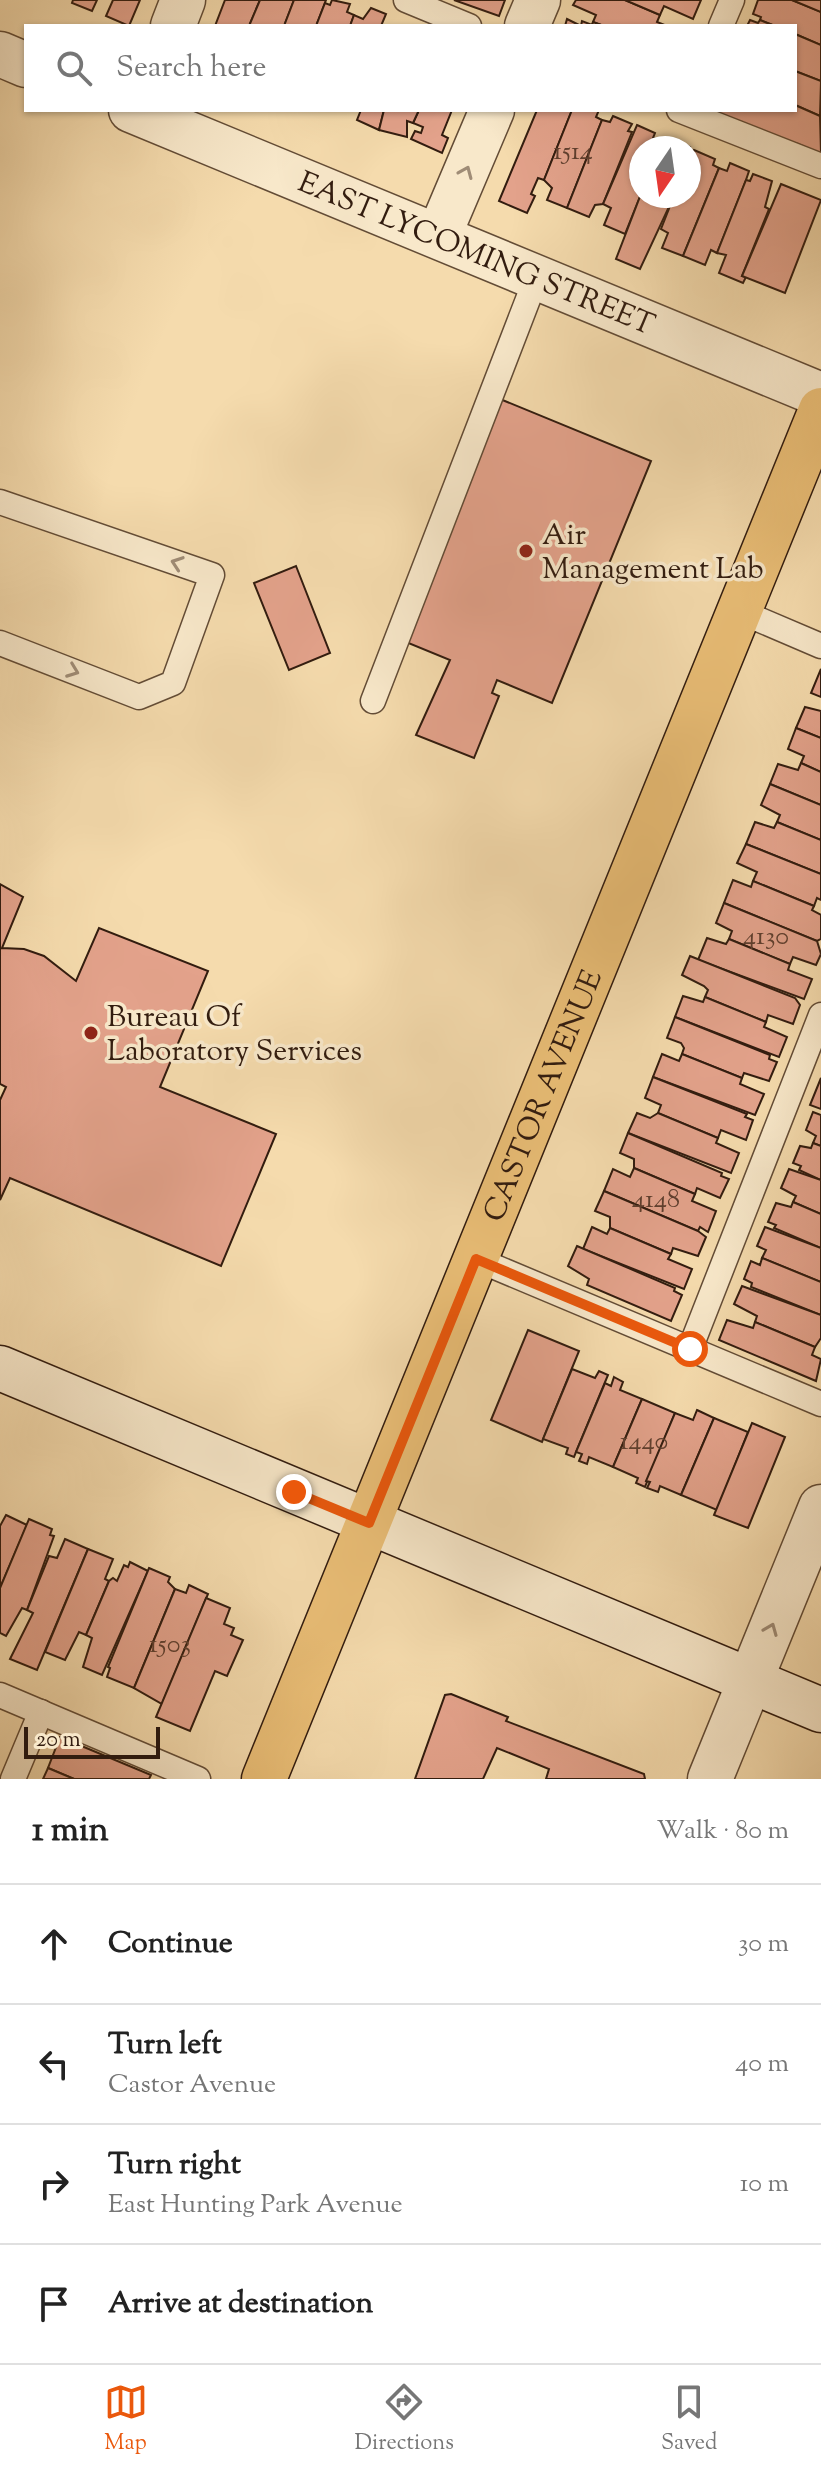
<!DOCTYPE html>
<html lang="en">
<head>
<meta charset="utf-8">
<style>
	body { margin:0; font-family:"Sorts Mill Goudy",serif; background:#f2f2f2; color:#222 }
	.compass { position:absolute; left:629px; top:136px; width:72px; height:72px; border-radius:50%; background:#fff; box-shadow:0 2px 6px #0004; rotate:193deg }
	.scale { position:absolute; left:24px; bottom:20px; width:136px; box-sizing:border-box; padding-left:8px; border:4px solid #321c0f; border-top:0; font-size:22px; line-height:28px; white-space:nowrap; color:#321c0f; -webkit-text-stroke:6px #f8e8ca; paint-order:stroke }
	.stop { position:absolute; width:24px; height:24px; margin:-18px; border:6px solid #ea580c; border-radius:50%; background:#fff }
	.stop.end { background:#ea580c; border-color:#fff; box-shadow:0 2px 8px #0008 }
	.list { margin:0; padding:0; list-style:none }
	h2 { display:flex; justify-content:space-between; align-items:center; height:104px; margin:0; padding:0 32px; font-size:34px }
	h2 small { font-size:26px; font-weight:400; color:#767676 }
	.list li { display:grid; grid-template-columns:52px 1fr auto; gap:24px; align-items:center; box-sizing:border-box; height:120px; padding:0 32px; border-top:2px solid #e0e0e0 }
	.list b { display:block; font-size:30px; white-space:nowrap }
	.list p { margin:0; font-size:26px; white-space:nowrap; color:#767676 }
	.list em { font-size:26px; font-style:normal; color:#767676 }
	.icon { flex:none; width:44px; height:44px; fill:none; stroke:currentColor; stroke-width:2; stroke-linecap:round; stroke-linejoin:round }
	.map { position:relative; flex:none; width:821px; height:1779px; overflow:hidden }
	.search { position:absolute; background:#fff; box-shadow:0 2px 6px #0004; left:24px; right:24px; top:24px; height:88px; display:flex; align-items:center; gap:20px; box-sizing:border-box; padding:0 28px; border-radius:0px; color:#767676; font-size:30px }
	.sheet { height:584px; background:#fff }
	nav { display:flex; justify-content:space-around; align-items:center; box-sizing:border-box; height:112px; border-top:2px solid #e0e0e0; background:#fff; font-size:22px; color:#767676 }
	nav a { display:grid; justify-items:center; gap:4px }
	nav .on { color:#ea580c }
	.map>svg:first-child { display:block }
	.building { fill:#e3a28b; stroke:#321c0f; stroke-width:2 }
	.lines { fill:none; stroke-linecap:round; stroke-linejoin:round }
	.lane-casing { stroke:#634c36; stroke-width:27 }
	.street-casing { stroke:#634c36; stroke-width:47 }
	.secondary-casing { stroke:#321c0f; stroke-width:47 }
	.primary-casing { stroke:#321c0f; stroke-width:47 }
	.lane { stroke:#f8e8ca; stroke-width:24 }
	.street { stroke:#f8e8ca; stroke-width:44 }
	.secondary { stroke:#f8e8ca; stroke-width:44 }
	.primary { stroke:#eabe76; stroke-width:44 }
	.oneway { stroke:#9f8c76 }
	.route { stroke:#ea580c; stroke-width:10 }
	.poi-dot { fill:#8f2418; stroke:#f8e8ca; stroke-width:3 }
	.labels { text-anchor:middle; stroke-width:7; stroke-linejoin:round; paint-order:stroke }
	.number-label { font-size:26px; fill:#5e3e2e }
	.street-label { font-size:30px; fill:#321c0f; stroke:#f8e8ca }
	.poi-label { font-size:30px; fill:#321c0f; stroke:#f8e8ca; text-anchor:start }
</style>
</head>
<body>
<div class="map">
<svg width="821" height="1779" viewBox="0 0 821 1779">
	<rect width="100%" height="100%" fill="#f5dbad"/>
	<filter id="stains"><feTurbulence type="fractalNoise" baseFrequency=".0025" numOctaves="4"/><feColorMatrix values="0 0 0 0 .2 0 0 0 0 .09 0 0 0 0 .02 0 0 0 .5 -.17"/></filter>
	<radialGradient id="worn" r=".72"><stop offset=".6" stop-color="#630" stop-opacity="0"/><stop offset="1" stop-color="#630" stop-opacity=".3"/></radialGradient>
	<g class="building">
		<path d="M73 0H97L92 11 72 3Z"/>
		<path d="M113 0H140L129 26 106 16Z"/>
		<path d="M225 0H260L249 26H215Z"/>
		<path d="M260 0H294L284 26H249Z"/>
		<path d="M294 0H326L316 26H284Z"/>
		<path d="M332 0 350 4 347 12 354 15 350 26H316L325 3 330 5Z"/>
		<path d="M454 0H505L499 16Z"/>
		<path d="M576 0H625L660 15 657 22 667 26H604L593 22 596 15 573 5Z"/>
		<path d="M625 0H701L693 19 664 6 660 15Z"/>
		<path d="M758 0H792L821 12V45L795 34V26H775L760 20 761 17 753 14Z"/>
		<path d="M792 0H821V12Z"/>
		<path d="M371 8 386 14 381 26H350L354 15 363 19Z"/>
		<path d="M567 19 581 26 582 21 592 25 593 22 604 26H565Z"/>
		<path d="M750 20 758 23 760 20 775 26H747Z"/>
		<path d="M795 34 821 45V81L795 71Z"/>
		<path d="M795 71 821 81 820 116 795 105Z"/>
		<path d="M795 105 820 116 821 154 798 144 797 148 715 113 717 110H795Z"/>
		<path d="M361 110H384L379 130 357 120Z"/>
		<path d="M419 110H452L442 135 448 138 442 153 411 139 415 131 421 133 423 127 413 123Z"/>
		<path d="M419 110 413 123 407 121V137L379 130 384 110Z"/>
		<path d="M537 110H572L544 180 538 178 531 194 535 196 527 213 499 201Z"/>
		<path d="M572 110H599L596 117 602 120 567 208 547 200 552 188 544 180Z"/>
		<path d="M613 116 632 124 628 131 632 132 603 204 595 205 589 217 567 208 602 120 610 122Z"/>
		<path d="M637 125 655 133 653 138 662 142 659 148H641V194L625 234 604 225 611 208 603 204Z"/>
		<path d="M671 139 690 147 689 151 659 148 662 142 669 145Z"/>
		<path d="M694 150 715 159 713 165 719 168 683 256 662 248 668 233 661 229 674 196H689V157Z"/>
		<path d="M730 163 749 171 746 180 717 253 711 250 705 265 683 256 719 168 727 171Z"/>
		<path d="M753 174 772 181 765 207 769 209 742 276 746 277 743 283 719 273 726 255 717 253 746 180 750 181Z"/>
		<path d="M781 184 821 200 785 293 742 276Z"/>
		<path d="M641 194 674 196 640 269 616 259Z"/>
		<path d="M500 399 651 461 552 703 497 680 492 693 499 696 474 758 416 735 450 660 401 640Z"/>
		<path d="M296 566 330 653 289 670 254 583Z"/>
		<path d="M821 669V697L811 693Z"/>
		<path d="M805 707 821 711V738L796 728Z"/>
		<path d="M796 728 821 738V772L801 763 804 756 788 749Z"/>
		<path d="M801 763 821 772V805L770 784 778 764 798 770Z"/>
		<path d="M770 784 821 805V840L777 822 780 815 761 805Z"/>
		<path d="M755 822 774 828 777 822 821 840V874L746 844Z"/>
		<path d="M746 844 821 874V900L817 898 814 906 753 881 757 872 737 863Z"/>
		<path d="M733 880 751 887 753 881 814 906 812 910 821 915V939L817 941 724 903Z"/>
		<path d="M0 884 23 897 2 948 24 949 44 956 76 981 99 928 208 971 160 1087 276 1134 221 1266 10 1178 0 1200V1100L6 1087 0 1084Z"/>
		<path d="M724 903 817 941 821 954 816 965 793 957 790 964 729 939 732 931 716 923Z"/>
		<path d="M707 938 726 944 729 939 790 964 788 970 812 979 804 999 698 960Z"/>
		<path d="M690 956 795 998 800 1005 793 1024 768 1015 766 1022 705 997 708 990 704 986 682 975Z"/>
		<path d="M683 996 703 1002 705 997 766 1022 764 1027 787 1037 779 1057 675 1017Z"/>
		<path d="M675 1017 770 1055 769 1059 777 1062 769 1081 744 1073 742 1078 682 1054 684 1048 681 1043 667 1038Z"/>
		<path d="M662 1054 679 1061 682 1054 742 1078 740 1084 764 1094 755 1115 653 1077Z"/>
		<path d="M653 1077 747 1114 745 1117 753 1120 746 1140 721 1130 718 1138 658 1113 661 1105 645 1098Z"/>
		<path d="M821 1078V1109L810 1105Z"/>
		<path d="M813 1112 821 1115V1146L813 1143 816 1136 806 1130Z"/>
		<path d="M637 1113 650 1118 658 1113 718 1138 716 1143 739 1153 731 1173 628 1133Z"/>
		<path d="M628 1133 722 1173 721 1176 729 1179 720 1198 697 1188 695 1194 634 1168V1159L620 1153Z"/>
		<path d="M813 1143 821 1146V1180L799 1170 801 1166 793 1163 800 1146 811 1148Z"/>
		<path d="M634 1168 695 1194 692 1201 716 1211 708 1232 700 1227 698 1231 604 1191 613 1169 630 1177Z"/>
		<path d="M789 1169 821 1180V1214L793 1202 796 1196 781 1188Z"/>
		<path d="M604 1191 698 1231 706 1237 698 1256 673 1248 671 1254 610 1228V1217L595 1211Z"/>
		<path d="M793 1202 821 1214V1248L774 1228 776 1225 768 1222 776 1203 791 1207Z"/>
		<path d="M592 1227 607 1234 610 1228 671 1254 668 1259 692 1269 684 1289 583 1249Z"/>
		<path d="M765 1227 821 1248V1282L762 1258 766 1250 757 1246Z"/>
		<path d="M577 1246 675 1288 674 1291 682 1295 671 1321 587 1285 589 1279 568 1266Z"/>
		<path d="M762 1258 821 1282V1315L751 1287 752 1283 744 1279 751 1261 760 1265Z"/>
		<path d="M742 1286 821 1315V1338L815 1347 755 1322 757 1316 734 1304Z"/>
		<path d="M727 1320 753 1328 755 1322 815 1347 812 1355 821 1359 816 1381 719 1340Z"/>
		<path d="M528 1330 579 1351 542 1442 491 1420Z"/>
		<path d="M572 1369 595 1378 599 1371 608 1375 574 1457 566 1454 568 1448 543 1439Z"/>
		<path d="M614 1377 623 1382 620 1390 642 1399 613 1467 589 1457 587 1464 579 1461 582 1454 576 1452 605 1383 611 1386Z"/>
		<path d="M642 1399 675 1413 645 1487 636 1483 638 1478 613 1467Z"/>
		<path d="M697 1410 714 1418 681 1495 660 1486 658 1492 647 1488 650 1482 646 1481 675 1413 693 1420Z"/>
		<path d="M714 1418 748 1432 717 1510 681 1495Z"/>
		<path d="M752 1423 785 1437 748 1528 714 1515Z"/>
		<path d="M6 1515 27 1525 0 1588V1526Z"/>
		<path d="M29 1519 52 1529 50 1535 54 1536 27 1610 22 1608 6 1636 0 1633V1588Z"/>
		<path d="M65 1539 88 1549 37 1670 10 1659 33 1613 27 1610 49 1556 57 1558Z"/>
		<path d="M88 1549 113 1559 105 1579 109 1581 86 1635 79 1632 65 1660 45 1652Z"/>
		<path d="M130 1562 148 1571 102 1675 83 1667 92 1638 86 1635 109 1581 113 1578 117 1581 124 1565 128 1567Z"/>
		<path d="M149 1568 170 1577 168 1582 175 1589 134 1688 107 1677 110 1668 108 1667Z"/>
		<path d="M189 1585 208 1594 162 1704 134 1688 175 1589 186 1593Z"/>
		<path d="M206 1598 230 1608 224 1624 234 1628 231 1635 243 1640 227 1676 215 1671 190 1731 156 1717Z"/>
		<path d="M451 1694 508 1717 506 1721 644 1774 645 1779H546L549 1769 497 1748 483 1779H415L445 1695Z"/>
		<path d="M60 1737 151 1775 149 1779H74L48 1768Z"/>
		<path d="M48 1768 74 1779H43Z"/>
	</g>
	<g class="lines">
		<defs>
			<g id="lane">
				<path d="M406 0 469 26"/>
				<path d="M721 26 732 0"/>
				<path d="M679 110 821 166"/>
				<path d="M0 502 212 575 173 683 139 697 0 643"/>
				<path d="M739 611 821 646"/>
				<path d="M373 701 537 276"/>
				<path d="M476 1259 821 1404"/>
				<path d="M690 1349 821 1015"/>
				<path d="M0 1695 198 1779"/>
				<path d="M13 1779 41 1712"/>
			</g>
			<g id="street">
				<path d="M173 26 183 0"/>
				<path d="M527 26 538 0"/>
				<path d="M0 54 26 65"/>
				<path id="s1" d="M131 110 821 395"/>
				<path d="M439 235 492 110"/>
				<path d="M710 1779 821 1507"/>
			</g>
			<path id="secondary" d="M0 1368 821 1710"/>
			<g id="primary">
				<path id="s2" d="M264 1779 821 410"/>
			</g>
		</defs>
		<use href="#lane" class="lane-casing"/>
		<use href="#street" class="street-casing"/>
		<use href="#secondary" class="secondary-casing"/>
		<use href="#primary" class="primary-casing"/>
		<use href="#lane" class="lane"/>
		<use href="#street" class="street"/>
		<use href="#secondary" class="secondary"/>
		<use href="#primary" class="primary"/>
	</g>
	<defs><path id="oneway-chevron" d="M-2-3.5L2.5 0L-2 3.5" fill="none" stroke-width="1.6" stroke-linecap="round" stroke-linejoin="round" transform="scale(2)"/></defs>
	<g class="oneway">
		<use href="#oneway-chevron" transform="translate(466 172) rotate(-67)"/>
		<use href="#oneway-chevron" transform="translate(177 563) rotate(-161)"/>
		<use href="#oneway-chevron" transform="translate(73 671) rotate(21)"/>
		<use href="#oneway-chevron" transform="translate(771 1629) rotate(-68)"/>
	</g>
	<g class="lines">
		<path class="route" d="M294 1492 369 1523 476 1259 690 1349"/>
	</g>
	<g class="poi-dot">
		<circle cx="526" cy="551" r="8"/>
		<circle cx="91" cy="1033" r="8"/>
	</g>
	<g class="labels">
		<g class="number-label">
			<text x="573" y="159">1514</text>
			<text x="766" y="944">4130</text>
			<text x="656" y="1207">4148</text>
			<text x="644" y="1449">1440</text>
			<text x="170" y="1652">1503</text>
		</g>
		<g class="street-label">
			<text dy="10" stroke="none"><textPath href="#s1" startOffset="374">EAST LYCOMING STREET</textPath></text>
			<text dy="10" stroke="none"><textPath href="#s2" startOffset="738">CASTOR AVENUE</textPath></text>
		</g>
		<g class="poi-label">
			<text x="542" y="544">Air<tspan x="542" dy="34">Management Lab</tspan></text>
			<text x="107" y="1026">Bureau Of<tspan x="107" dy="34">Laboratory Services</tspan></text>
		</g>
	</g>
	<rect width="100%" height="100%" filter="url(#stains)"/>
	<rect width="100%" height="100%" fill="url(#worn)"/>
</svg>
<svg class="compass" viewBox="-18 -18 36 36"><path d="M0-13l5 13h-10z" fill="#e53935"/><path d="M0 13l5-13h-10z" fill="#767676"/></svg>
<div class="scale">20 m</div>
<div class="stop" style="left:690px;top:1349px"></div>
<div class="stop end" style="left:294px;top:1492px"></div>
<div class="search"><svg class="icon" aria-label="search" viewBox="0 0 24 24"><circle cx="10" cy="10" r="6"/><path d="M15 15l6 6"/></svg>Search here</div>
</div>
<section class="sheet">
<h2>1 min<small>Walk · 80 m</small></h2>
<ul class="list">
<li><svg class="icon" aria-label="ahead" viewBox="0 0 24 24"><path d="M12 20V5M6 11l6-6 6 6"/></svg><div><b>Continue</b></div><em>30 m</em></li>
<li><svg class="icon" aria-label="left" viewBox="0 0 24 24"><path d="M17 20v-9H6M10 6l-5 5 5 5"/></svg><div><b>Turn left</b><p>Castor Avenue</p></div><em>40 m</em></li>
<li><svg class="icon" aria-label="right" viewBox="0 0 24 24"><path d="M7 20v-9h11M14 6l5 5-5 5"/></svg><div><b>Turn right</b><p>East Hunting Park Avenue</p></div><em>10 m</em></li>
<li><svg class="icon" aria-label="arrive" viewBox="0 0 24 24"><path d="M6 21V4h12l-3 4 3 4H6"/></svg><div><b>Arrive at destination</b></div></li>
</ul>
</section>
<nav>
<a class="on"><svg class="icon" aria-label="map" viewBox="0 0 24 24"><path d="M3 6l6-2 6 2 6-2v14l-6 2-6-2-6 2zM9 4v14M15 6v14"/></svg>Map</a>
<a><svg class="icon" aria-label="directions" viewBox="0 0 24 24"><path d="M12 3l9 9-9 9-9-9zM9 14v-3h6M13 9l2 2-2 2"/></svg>Directions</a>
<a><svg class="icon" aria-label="saved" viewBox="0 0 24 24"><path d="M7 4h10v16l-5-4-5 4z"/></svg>Saved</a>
</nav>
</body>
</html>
